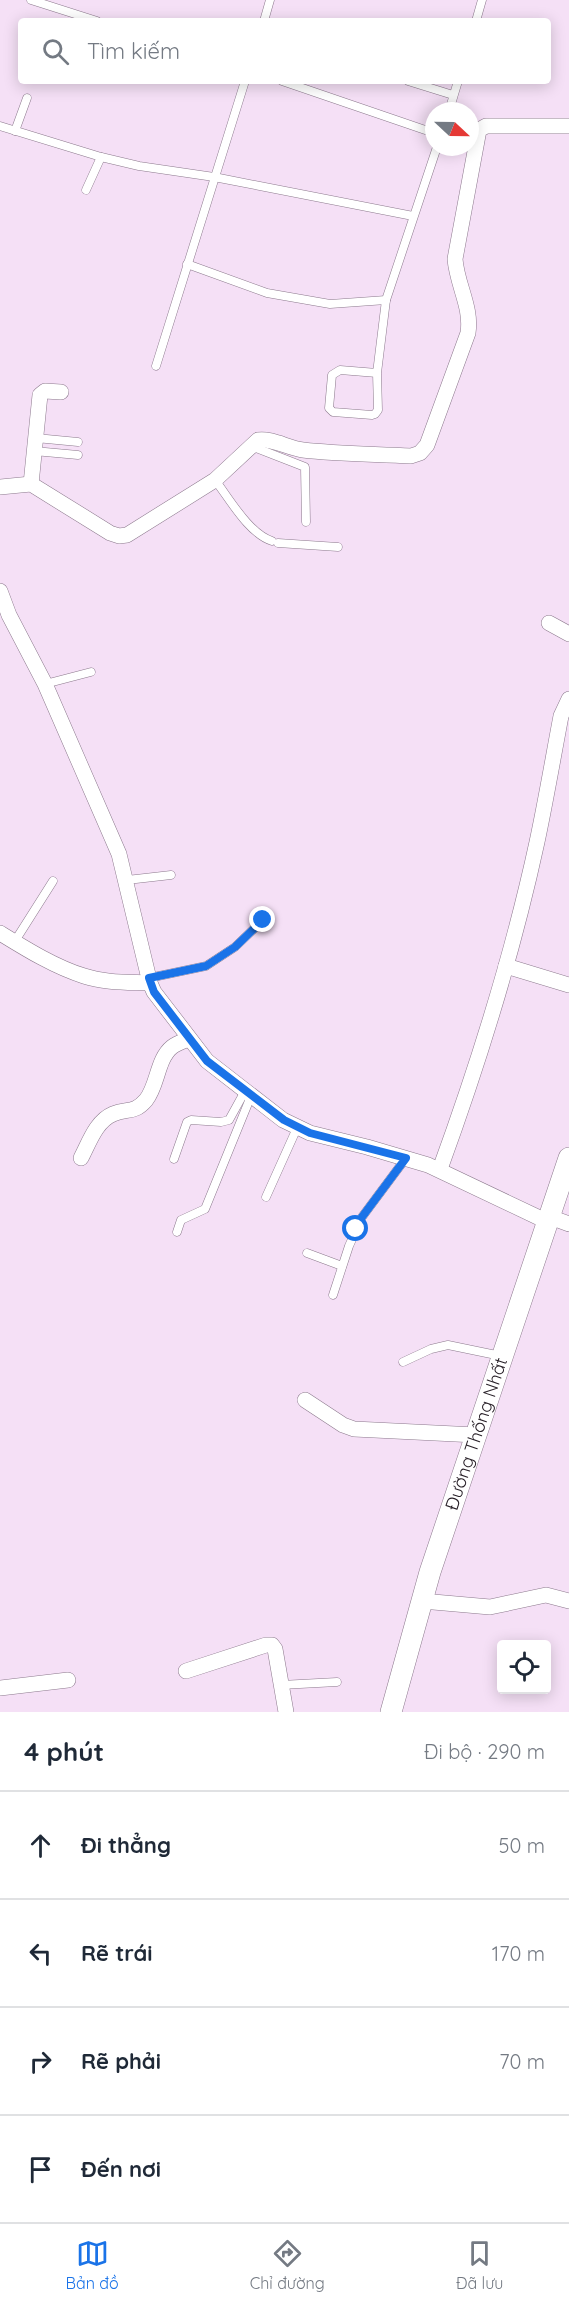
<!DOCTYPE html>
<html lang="vi">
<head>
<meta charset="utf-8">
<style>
	body { margin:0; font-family:Quicksand,sans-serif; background:#f2f2f3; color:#1f2937 }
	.controls { position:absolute; right:18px; bottom:18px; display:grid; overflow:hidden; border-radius:6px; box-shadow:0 3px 15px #0003 }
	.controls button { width:54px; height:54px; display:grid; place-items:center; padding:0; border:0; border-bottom:2px solid #e0e1e3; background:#fff; color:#1f2937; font:30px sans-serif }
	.compass { position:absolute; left:425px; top:102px; width:54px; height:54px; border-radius:50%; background:#fff; box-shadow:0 3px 15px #0003; rotate:112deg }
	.stop { position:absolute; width:18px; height:18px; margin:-14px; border:4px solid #1a73e8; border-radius:50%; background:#fff }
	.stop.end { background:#1a73e8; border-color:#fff; box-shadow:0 2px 6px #0008 }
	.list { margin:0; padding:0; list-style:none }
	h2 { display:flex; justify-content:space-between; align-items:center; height:78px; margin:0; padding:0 24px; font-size:26px }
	h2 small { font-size:20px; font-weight:400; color:#747a83 }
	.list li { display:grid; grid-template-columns:39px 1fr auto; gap:18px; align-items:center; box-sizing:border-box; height:108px; padding:0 24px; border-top:2px solid #e0e1e3 }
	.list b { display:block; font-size:22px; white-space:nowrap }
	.list em { font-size:20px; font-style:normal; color:#747a83 }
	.icon { flex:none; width:33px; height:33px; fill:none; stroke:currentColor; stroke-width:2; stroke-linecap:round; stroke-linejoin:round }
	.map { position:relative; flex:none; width:569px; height:1712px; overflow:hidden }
	.search { position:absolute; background:#fff; box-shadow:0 3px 15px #0003; left:18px; right:18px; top:18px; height:66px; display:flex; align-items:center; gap:15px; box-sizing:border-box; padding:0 21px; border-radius:6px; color:#747a83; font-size:22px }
	.sheet { height:510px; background:#fff }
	nav { display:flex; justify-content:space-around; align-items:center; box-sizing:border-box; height:84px; border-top:2px solid #e0e1e3; background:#fff; font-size:16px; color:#747a83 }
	nav a { display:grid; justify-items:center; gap:3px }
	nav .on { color:#1a73e8 }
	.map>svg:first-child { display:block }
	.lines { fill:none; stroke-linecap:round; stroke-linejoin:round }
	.lane-casing { stroke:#8c798d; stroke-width:9 }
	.street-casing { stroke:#8c798d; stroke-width:16 }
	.secondary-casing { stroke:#8c798d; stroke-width:22 }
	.lane { stroke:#fff; stroke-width:8 }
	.street { stroke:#fff; stroke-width:15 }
	.secondary { stroke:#fff; stroke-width:21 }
	.route { stroke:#1a73e8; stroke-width:8 }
	.labels { text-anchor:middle; stroke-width:6; stroke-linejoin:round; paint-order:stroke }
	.street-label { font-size:18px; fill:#282028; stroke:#f5e0f6 }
</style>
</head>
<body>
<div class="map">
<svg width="569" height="1712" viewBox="0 0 569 1712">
	<rect width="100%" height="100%" fill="#f5e0f6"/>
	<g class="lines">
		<defs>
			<g id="lane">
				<path d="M31 0 97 21"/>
				<path d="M264 21 270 0"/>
				<path d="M476 21 482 0"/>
				<path d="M282 81 434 133"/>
				<path d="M408 81 453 95"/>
				<path d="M449 111 458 81"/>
				<path d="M0 126 101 157 139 166 214 177 413 216"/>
				<path d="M15 131 27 98"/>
				<path d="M86 190 101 157"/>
				<path d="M187 264 267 293 330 304 386 300"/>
				<path d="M156 366 245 81"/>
				<path d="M377 373 340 370 332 375 329 408 333 412 372 415 375 414 378 410 377 373 386 300 437 147"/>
				<path d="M36 438 78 442"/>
				<path d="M251 446 305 467 306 522"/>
				<path d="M34 451 78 455"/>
				<path d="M215 480C229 498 249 534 272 541"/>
				<path d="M278 543 338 547"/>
				<path d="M45 684 91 672"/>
				<path d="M127 880 171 875"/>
				<path d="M15 941 53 881"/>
				<path d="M149 978 206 966 235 947 263 920"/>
				<path d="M174 1159 187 1122 191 1120 221 1122 229 1120 245 1091"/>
				<path d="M266 1197 297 1128"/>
				<path d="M177 1232 181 1220 205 1209 251 1096"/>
				<path d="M307 1253 342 1266"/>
				<path d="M333 1295 349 1246 362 1217 406 1158"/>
				<path d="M403 1362 431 1349 448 1345 501 1356"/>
				<path d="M281 1685 337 1682"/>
			</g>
			<g id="street">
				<path d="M31 484 40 395 45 391 61 392"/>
				<path d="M0 487 31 484 110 533 119 536 127 535 215 480 258 440C272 438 288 448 303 450 338 454 375 454 411 456L420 453 427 445 468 333C472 307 457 285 455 259L479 130 486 126H569"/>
				<path d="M0 591 9 615 45 684 119 854 150 983 154 992 207 1061 283 1120 310 1133 367 1147 428 1165 548 1222"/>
				<path d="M549 623 569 634"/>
				<path d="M0 933C26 949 55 967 84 976 105 983 128 982 150 983"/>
				<path d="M506 966 569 985"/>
				<path d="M81 1158C89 1143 96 1121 113 1114 127 1108 134 1114 146 1100 158 1085 157 1059 172 1047 177 1043 184 1041 189 1039"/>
				<path d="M440 1169C479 1062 513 953 537 842 546 800 553 758 561 716L569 699"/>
				<path d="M550 1217 569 1224"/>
				<path d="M305 1400 343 1425 354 1429 476 1435"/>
				<path d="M422 1601 490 1607 546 1595 569 1601"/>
				<path d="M186 1671 266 1645H272L275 1649 286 1712"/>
				<path d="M0 1688 68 1680"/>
			</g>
			<g id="secondary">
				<path id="s1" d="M391 1712 430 1572 569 1158"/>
			</g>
		</defs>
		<use href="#lane" class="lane-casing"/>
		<use href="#street" class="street-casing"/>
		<use href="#secondary" class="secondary-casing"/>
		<use href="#lane" class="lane"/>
		<use href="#street" class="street"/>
		<use href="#secondary" class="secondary"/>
	</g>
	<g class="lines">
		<path class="route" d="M263 920 235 947 206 966 149 978 154 992 207 1061 284 1120 310 1133 406 1158 362 1217 356 1229"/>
	</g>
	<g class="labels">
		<g class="street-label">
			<text dy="6" stroke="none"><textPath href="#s1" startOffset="291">Đường Thống Nhất</textPath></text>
		</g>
	</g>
</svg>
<div class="controls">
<button><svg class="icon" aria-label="locate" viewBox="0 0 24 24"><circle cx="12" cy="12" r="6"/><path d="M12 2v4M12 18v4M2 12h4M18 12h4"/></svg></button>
</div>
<svg class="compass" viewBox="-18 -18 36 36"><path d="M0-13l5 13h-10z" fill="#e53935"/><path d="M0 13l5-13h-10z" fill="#747a83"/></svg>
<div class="stop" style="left:356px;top:1229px"></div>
<div class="stop end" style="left:263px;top:920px"></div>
<div class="search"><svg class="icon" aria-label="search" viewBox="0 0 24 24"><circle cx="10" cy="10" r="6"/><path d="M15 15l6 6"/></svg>Tìm kiếm</div>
</div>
<section class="sheet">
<h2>4 phút<small>Đi bộ · 290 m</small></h2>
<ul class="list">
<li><svg class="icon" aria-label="ahead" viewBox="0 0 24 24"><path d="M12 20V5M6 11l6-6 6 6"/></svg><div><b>Đi thẳng</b></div><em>50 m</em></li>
<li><svg class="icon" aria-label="left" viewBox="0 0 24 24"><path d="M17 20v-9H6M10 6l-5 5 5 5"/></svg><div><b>Rẽ trái</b></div><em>170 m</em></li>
<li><svg class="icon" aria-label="right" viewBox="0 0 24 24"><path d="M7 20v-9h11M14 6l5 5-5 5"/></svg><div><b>Rẽ phải</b></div><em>70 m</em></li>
<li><svg class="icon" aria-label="arrive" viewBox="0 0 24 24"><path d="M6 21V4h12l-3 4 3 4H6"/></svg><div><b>Đến nơi</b></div></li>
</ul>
</section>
<nav>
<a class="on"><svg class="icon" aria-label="map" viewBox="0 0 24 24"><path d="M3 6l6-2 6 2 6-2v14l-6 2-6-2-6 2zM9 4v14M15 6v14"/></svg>Bản đồ</a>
<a><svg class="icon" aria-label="directions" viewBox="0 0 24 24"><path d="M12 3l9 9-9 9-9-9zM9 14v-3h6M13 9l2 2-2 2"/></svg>Chỉ đường</a>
<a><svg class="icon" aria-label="saved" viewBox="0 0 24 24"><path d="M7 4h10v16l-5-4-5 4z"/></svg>Đã lưu</a>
</nav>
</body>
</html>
